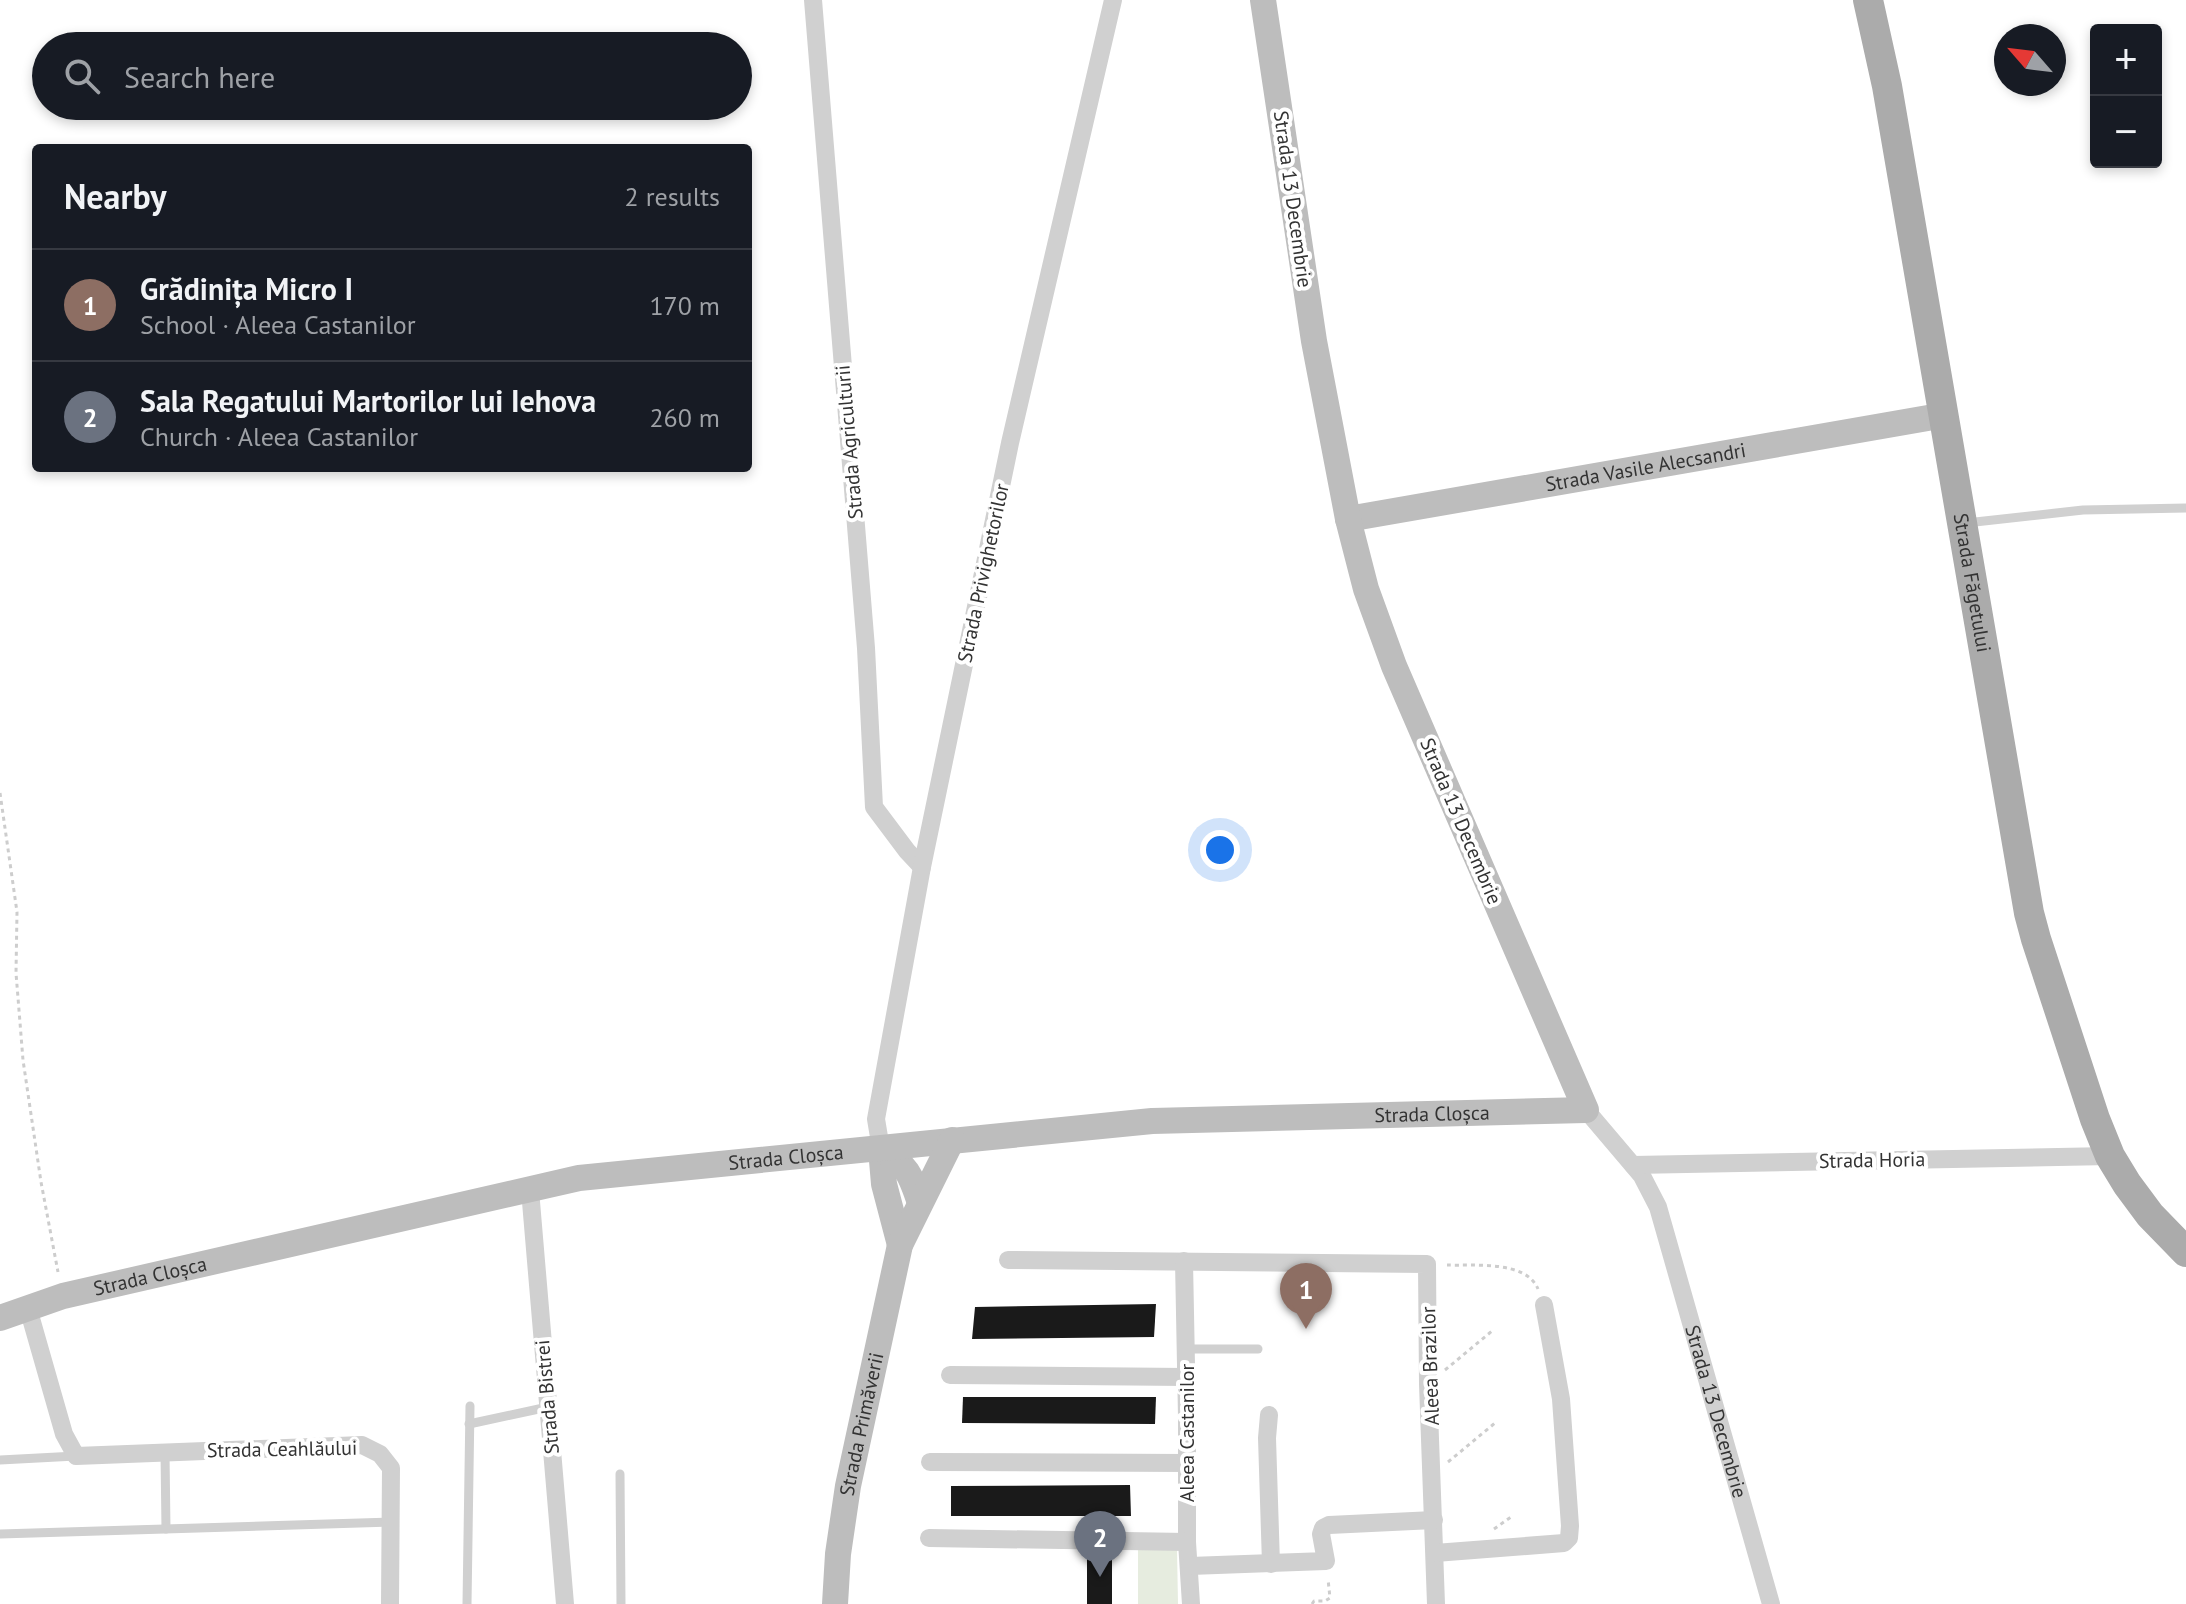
<!DOCTYPE html>
<html lang="en">
<head>
<meta charset="utf-8">
<style>
	body { margin:0; font-family:"PT Sans",sans-serif; background:#20242c; color:#f1f3f6 }
	.controls { position:absolute; right:24px; top:24px; display:grid; overflow:hidden; border-radius:8px; box-shadow:0 4px 12px #0003 }
	.controls button { width:72px; height:72px; display:grid; place-items:center; padding:0; border:0; border-bottom:2px solid #363941; background:#171b24; color:#f1f3f6; font:40px sans-serif }
	.compass { position:absolute; left:1994px; top:24px; width:72px; height:72px; border-radius:50%; background:#171b24; box-shadow:0 4px 12px #0003; rotate:298deg }
	.you { position:absolute; left:1220px; top:850px; width:28px; height:28px; margin:-20px; border:6px solid #fff; border-radius:50%; background:#1a73e8; box-shadow:0 0 0 12px #1a73e833 }
	.badge { display:grid; place-items:center; width:52px; height:52px; border-radius:50%; background:#e63946; color:#fff; font-size:26px; font-weight:700 }
	.pin { position:absolute; translate:-50% -66px; filter:drop-shadow(0 2px 4px #0008) }
	.pin::after { content:''; position:absolute; top:42px; width:28px; height:24px; background:inherit; clip-path:polygon(0 0,100% 0,50% 100%) }
	.list { margin:0; padding:0; list-style:none }
	h2 { display:flex; justify-content:space-between; align-items:center; height:104px; margin:0; padding:0 32px; font-size:34px }
	h2 small { font-size:26px; font-weight:400; color:#9ea1a6 }
	.list li { display:grid; grid-template-columns:52px 1fr auto; gap:24px; align-items:center; box-sizing:border-box; height:112px; padding:0 32px; border-top:2px solid #363941 }
	.list b { display:block; font-size:30px; white-space:nowrap }
	.list p { margin:0; font-size:26px; white-space:nowrap; color:#9ea1a6 }
	.list em { font-size:26px; font-style:normal; color:#9ea1a6 }
	.icon { flex:none; width:44px; height:44px; fill:none; stroke:currentColor; stroke-width:2; stroke-linecap:round; stroke-linejoin:round }
	.map { position:relative; flex:none; width:2186px; height:1604px; overflow:hidden }
	.search { position:absolute; background:#171b24; box-shadow:0 4px 12px #0003; left:32px; top:32px; width:720px; height:88px; display:flex; align-items:center; gap:20px; box-sizing:border-box; padding:0 28px; border-radius:44px; color:#9ea1a6; font-size:30px }
	.panel { position:absolute; background:#171b24; box-shadow:0 4px 12px #0003; left:32px; top:144px; width:720px; height:328px; border-radius:8px }
	.map>svg:first-child { display:block }
	.green { fill:#e6ecdf }
	.building { fill:#1a1a1a }
	.lines { fill:none; stroke-linecap:round; stroke-linejoin:round }
	.path { stroke:#cdcdcd; stroke-width:3; stroke-dasharray:4 4; stroke-linecap:butt }
	.lane { stroke:#d0d0d0; stroke-width:9 }
	.street { stroke:#d0d0d0; stroke-width:18 }
	.secondary { stroke:#bdbdbd; stroke-width:26 }
	.primary { stroke:#ababab; stroke-width:30 }
	.labels { text-anchor:middle; stroke-width:8; stroke-linejoin:round; paint-order:stroke }
	.street-label { font-size:20px; fill:#333; stroke:#fff }
</style>
</head>
<body>
<div class="map">
<svg width="2186" height="1604" viewBox="0 0 2186 1604">
	<rect width="100%" height="100%" fill="#fff"/>
	<path class="green" d="M1138 1549H1177L1178 1604H1138Z"/>
	<g class="building">
		<path d="M1156 1304 1154 1337 972 1339 975 1307Z"/>
		<path d="M963 1397H1156L1155 1424 962 1423Z"/>
		<path d="M1130 1485 1131 1516H951V1486Z"/>
		<path d="M1087 1552 1112 1553V1604H1087Z"/>
	</g>
	<g class="lines">
		<g class="path">
			<path d="M0 793 17 912 16 973 23 1060 41 1182 58 1272"/>
			<path d="M1447 1265C1474 1266 1526 1260 1538 1289"/>
			<path d="M1445 1370 1492 1331"/>
			<path d="M1448 1462 1495 1423"/>
			<path d="M1494 1529 1511 1517"/>
			<path d="M1312 1604 1314 1601H1325L1330 1598 1328 1579"/>
		</g>
		<g class="lane">
			<path d="M1966 523 2083 510 2186 508"/>
			<path d="M1187 1349H1258"/>
			<path d="M469 1424 548 1407"/>
			<path d="M165 1453 166 1529"/>
			<path d="M0 1460 76 1456"/>
			<path d="M620 1474 621 1604"/>
			<path d="M0 1534 392 1522"/>
			<path d="M467 1604 470 1406"/>
		</g>
		<g class="street">
			<path d="M813 0 866 648 874 807 907 851 922 867"/>
			<path id="s1" d="M1586 1110 1642 1176 1658 1207 1771 1604"/>
			<path d="M881 1149 876 1119 922 867 1010 443 1113 0"/>
			<path d="M1633 1165 2110 1156"/>
			<path d="M530 1190 565 1604"/>
			<path d="M1008 1260 1427 1264 1428 1384 1436 1604"/>
			<path d="M1184 1261 1187 1417V1542L1191 1604"/>
			<path d="M28 1308 64 1434 76 1456 362 1445 380 1454 391 1468 390 1604"/>
			<path d="M950 1375 1187 1377"/>
			<path d="M1269 1415 1267 1438 1271 1564"/>
			<path d="M930 1462 1188 1463"/>
			<path d="M929 1538 1187 1542"/>
			<path d="M1435 1553 1564 1543 1569 1538 1570 1526 1561 1399 1544 1305"/>
			<path d="M1190 1566 1326 1561 1321 1534 1323 1528 1329 1525 1434 1520"/>
		</g>
		<g class="secondary">
			<path id="s2" d="M1348 519 1945 415"/>
			<path d="M881 1149 884 1184 900 1245"/>
			<path d="M881 1149C908 1167 910 1173 920 1203"/>
			<path id="s3" d="M0 1318 63 1296 579 1178 1152 1121 1586 1110 1394 666 1366 589 1348 519 1314 341 1263 0"/>
			<path id="s4" d="M835 1604 838 1554 848 1486 900 1245 952 1140"/>
		</g>
		<path class="primary" id="s5" d="M1868 0 1887 86 2029 913 2036 939 2095 1119 2110 1156 2127 1184 2150 1215 2186 1252"/>
	</g>
	<g class="labels">
		<g class="street-label">
			<text transform="translate(1293 199) rotate(82)" y="7">Strada 13 Decembrie</text>
			<text transform="translate(849 442) rotate(-95)" y="7">Strada Agriculturii</text>
			<text dy="7" stroke="none"><textPath href="#s2" startOffset="302">Strada Vasile Alecsandri</textPath></text>
			<text transform="translate(983 573) rotate(-78)" y="7">Strada Privighetorilor</text>
			<text dy="7" stroke="none"><textPath href="#s5" startOffset="592">Strada Făgetului</textPath></text>
			<text transform="translate(1461 821) rotate(67)" y="7">Strada 13 Decembrie</text>
			<text dy="7" stroke="none"><textPath href="#s3" startOffset="1452">Strada Cloșca</textPath></text>
			<text dy="7" stroke="none"><textPath href="#s3" startOffset="804">Strada Cloșca</textPath></text>
			<text transform="translate(1872 1160) rotate(-1)" y="7">Strada Horia</text>
			<text dy="7" stroke="none"><textPath href="#s3" startOffset="156">Strada Cloșca</textPath></text>
			<text transform="translate(1430 1366) rotate(-92)" y="7">Aleea Brazilor</text>
			<text transform="translate(547 1397) rotate(-95)" y="7">Strada Bistrei</text>
			<text dy="7" stroke="none"><textPath href="#s1" startOffset="334">Strada 13 Decembrie</textPath></text>
			<text dy="7" stroke="none"><textPath href="#s4" startOffset="182">Strada Primăverii</textPath></text>
			<text transform="translate(1187 1433) rotate(-90)" y="7">Aleea Castanilor</text>
			<text transform="translate(282 1449) rotate(-1)" y="7">Strada Ceahlăului</text>
		</g>
	</g>
</svg>
<div class="controls">
<button>+</button>
<button>−</button>
</div>
<svg class="compass" viewBox="-18 -18 36 36"><path d="M0-13l5 13h-10z" fill="#e53935"/><path d="M0 13l5-13h-10z" fill="#9ea1a6"/></svg>
<div class="you"></div>
<div class="pin badge" style="left:1306px;top:1329px;background:#8d6e63">1</div>
<div class="pin badge" style="left:1100px;top:1577px;background:#6b7280">2</div>
<div class="search"><svg class="icon" aria-label="search" viewBox="0 0 24 24"><circle cx="10" cy="10" r="6"/><path d="M15 15l6 6"/></svg>Search here</div>
<section class="panel">
<h2>Nearby<small>2 results</small></h2>
<ul class="list">
<li><span class="badge" style="background:#8d6e63">1</span><div><b>Grădinița Micro I</b><p>School · Aleea Castanilor</p></div><em>170 m</em></li>
<li><span class="badge" style="background:#6b7280">2</span><div><b>Sala Regatului Martorilor lui Iehova</b><p>Church · Aleea Castanilor</p></div><em>260 m</em></li>
</ul>
</section>
</div>
</body>
</html>
